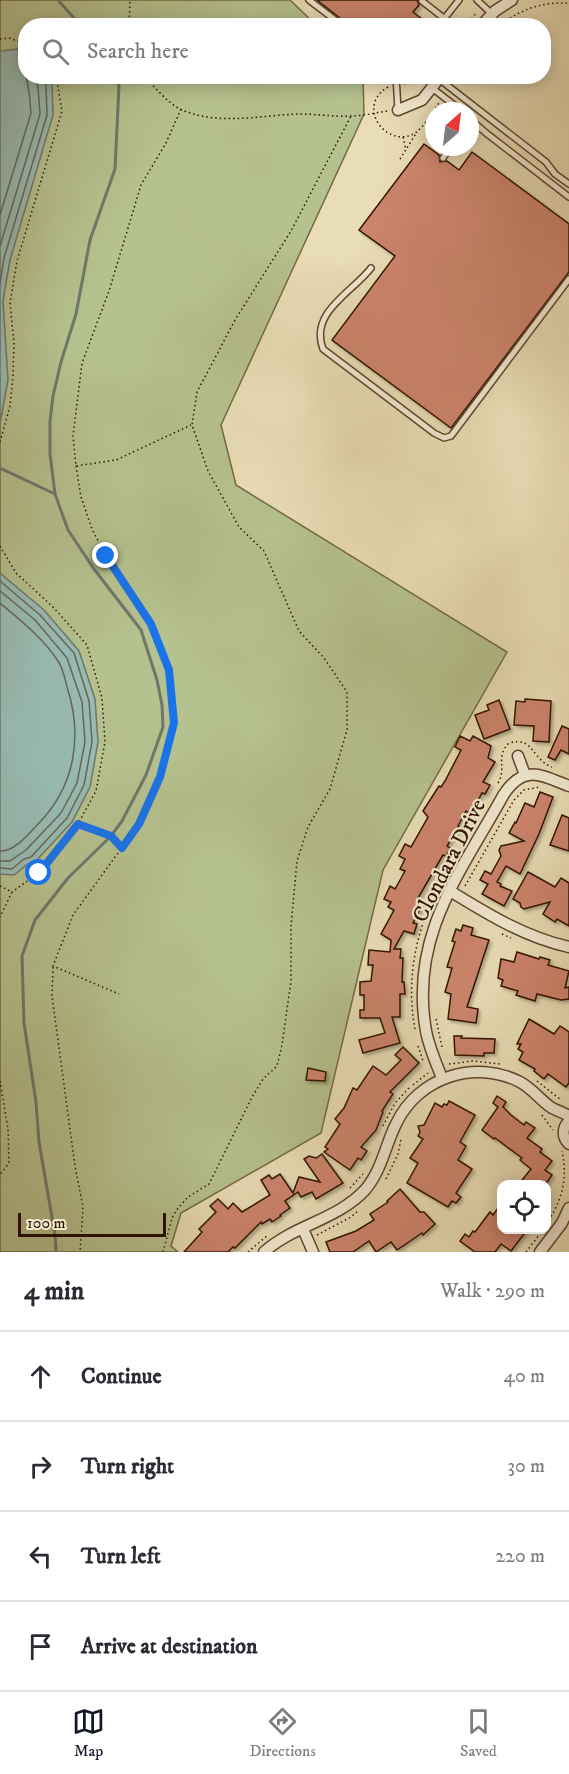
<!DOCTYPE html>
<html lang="en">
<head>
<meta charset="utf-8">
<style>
	body { margin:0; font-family:"IM FELL DW Pica",serif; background:#f2f2f3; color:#2b2b33 }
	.controls { position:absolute; right:18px; bottom:18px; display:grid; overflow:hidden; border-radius:12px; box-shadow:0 3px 15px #0003 }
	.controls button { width:54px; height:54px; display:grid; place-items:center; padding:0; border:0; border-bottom:2px solid #e1e1e2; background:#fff; color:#2b2b33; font:30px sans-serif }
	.compass { position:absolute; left:425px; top:102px; width:54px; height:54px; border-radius:50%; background:#fff; box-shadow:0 3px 15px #0003; rotate:28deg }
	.scale { position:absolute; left:18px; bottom:15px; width:148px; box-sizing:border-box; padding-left:6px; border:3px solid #311200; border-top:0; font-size:16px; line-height:21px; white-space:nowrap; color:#311200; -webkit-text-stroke:4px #f1e9d0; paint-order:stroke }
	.stop { position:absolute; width:18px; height:18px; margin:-14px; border:4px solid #1a73e8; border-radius:50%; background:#fff }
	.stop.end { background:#1a73e8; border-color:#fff; box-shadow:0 2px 6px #0008 }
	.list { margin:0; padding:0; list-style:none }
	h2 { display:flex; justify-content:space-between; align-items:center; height:78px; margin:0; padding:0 24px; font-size:26px }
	h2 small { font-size:20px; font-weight:400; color:#7c7c81 }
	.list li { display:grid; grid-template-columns:39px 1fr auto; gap:18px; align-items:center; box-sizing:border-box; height:90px; padding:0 24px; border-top:2px solid #e1e1e2 }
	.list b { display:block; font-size:22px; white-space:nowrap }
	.list em { font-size:20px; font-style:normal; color:#7c7c81 }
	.icon { flex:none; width:33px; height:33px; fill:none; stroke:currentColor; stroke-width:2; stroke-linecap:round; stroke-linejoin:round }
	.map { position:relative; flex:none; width:569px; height:1252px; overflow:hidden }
	.search { position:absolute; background:#fff; box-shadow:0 3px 15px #0003; left:18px; right:18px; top:18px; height:66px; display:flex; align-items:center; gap:15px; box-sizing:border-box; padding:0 21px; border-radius:24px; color:#7c7c81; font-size:22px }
	.sheet { height:438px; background:#fff }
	nav { display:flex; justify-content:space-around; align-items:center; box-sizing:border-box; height:84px; border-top:2px solid #e1e1e2; background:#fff; font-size:16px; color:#7c7c81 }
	nav a { display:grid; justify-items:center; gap:3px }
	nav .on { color:#111827 }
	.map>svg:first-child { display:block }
	.green { fill:#b5c18e; stroke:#736a47; stroke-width:1.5 }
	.water { fill:#98bbb3; stroke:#6f776b; stroke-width:1.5 }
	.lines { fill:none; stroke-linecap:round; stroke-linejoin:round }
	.shore { stroke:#64665a; stroke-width:1.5 }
	.stream { stroke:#6f776b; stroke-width:3 }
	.building { fill:#cc846d; stroke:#311200; stroke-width:1.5; filter:url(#shadow) }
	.lane-casing { stroke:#5f452e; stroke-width:8 }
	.street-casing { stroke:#5f452e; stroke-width:13 }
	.path { stroke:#311200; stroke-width:1.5; stroke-dasharray:1.5 3; stroke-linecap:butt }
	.lane { stroke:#f1e9d0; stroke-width:5 }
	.street { stroke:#f1e9d0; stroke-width:10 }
	.route { stroke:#1a73e8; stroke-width:8 }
	.labels { text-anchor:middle; stroke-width:4.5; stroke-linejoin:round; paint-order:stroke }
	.street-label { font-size:22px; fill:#311200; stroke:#f1e9d0 }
</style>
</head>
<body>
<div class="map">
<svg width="569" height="1252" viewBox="0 0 569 1252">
	<defs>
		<filter id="shadow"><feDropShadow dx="2.5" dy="2.5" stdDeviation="1.5" flood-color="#0004"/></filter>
	</defs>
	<rect width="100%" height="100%" fill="#e9ddb6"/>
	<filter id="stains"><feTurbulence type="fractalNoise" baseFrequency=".00333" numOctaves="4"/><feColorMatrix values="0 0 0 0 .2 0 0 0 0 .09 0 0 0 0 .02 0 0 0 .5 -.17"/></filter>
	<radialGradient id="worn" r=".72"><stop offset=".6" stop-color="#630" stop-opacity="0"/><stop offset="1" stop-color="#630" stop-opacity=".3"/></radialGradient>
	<path class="green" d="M0 0H290L316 25 26 26V76L363 77 364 114 221 425 236 485 507 652 383 870 321 1133 181 1213 171 1246 178 1252H0Z"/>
	<g class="water">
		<path d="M18 49 25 54 26 76 48 77 52 84 53 115 10 260 3 301 8 380 0 424V51Z"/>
		<path d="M0 573 44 610 79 651 95 699 98 742 90 787 72 822 34 863 28 864 14 875 0 874Z"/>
	</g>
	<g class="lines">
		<g class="shore">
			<path d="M0 215 31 113 29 91 26 76"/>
			<path d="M0 246 40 114 38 88 35 76"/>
			<path d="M0 283 4 258 47 115 46 86 43 76"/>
			<path d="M0 581 40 615 74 653 89 701 92 742 84 785 67 818 31 857 24 859 12 869 0 868"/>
			<path d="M0 591 35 620 67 658 82 702 85 742 77 783 61 813 26 850 10 861H0"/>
			<path d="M0 603C20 620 43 638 58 661 63 668 65 679 67 687 83 736 75 786 39 823 29 833 15 852 0 851"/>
		</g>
		<g class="stream">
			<path d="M58 0 81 26"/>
			<path d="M0 468 55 494"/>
			<path d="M56 1252 55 1235 39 1142 36 1102 24 1023 22 956 35 920 68 878 111 836 122 821 146 775 163 727 162 705 157 680 141 630 94 569 68 530 55 494 50 454V421L53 396 61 362 76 314 90 240 115 169 119 86 114 76"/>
		</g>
	</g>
	<g class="building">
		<path d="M317 0H417L419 5 413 12 431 26H350Z"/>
		<path d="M424 144 439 155 440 162 447 161 459 170 472 152 569 224V272L451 428 332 340 395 256 359 230Z"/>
		<path d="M525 699 551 701 549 742 533 741 534 726 514 725 516 701 525 702Z"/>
		<path d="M499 700 510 729 484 739 475 715 489 710 487 705Z"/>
		<path d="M562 726 569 729V754L561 750 555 760 548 757Z"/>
		<path d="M460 736 470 741 473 736 491 746 488 758 495 762 483 782 490 785 485 794 482 793 471 814 466 811 458 826 459 827 447 846 450 848 446 856 443 855 418 898 424 901 413 923 417 924 414 934 404 931 394 949H401L400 958H403L402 982H404L405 994H400V1017H392L400 1043 363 1053 359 1040 385 1033 380 1018H360V1010H364V995H360V982L371 981 373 965H368L369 950 390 952 391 940 381 934 394 910 388 907 391 902 384 899 390 886 395 889 405 871 400 869 405 859 399 856 405 844 411 847 428 817 423 811 439 786 441 787 445 781 461 750 455 747Z"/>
		<path d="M540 792 553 797 539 834 520 874 506 866 497 882 501 884 500 886 512 891 504 906 482 894 488 884 480 880 485 871 491 874 501 856 499 850 501 846 524 841 509 833 515 822 516 823 525 803 534 807Z"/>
		<path d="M562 815 569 818V851L550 845Z"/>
		<path d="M528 872 555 887 561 878 569 883V926L557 919 555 922 543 914 550 902 524 909 521 907 520 903 513 899Z"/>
		<path d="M463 925 473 928 471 935 489 940 467 1007 478 1009 476 1023 448 1019 451 994 445 992 452 968 447 967 455 942 452 941 456 929 461 931Z"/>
		<path d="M517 952 539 959 540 957 550 960 548 965 569 971 565 988 569 987V999L561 1000 537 994 535 1001 516 995 518 991 501 986 503 980 498 978 501 959 514 962Z"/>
		<path d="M529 1019 554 1034 560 1026 569 1032V1083L566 1087 548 1074 544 1079 534 1071 535 1069 519 1060 523 1052 518 1049 521 1044H517Z"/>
		<path d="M454 1036H462L461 1038 495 1039 494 1053H484V1056L455 1055Z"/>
		<path d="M403 1047 419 1063 390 1092 393 1094 382 1111 383 1112 376 1130 361 1147 367 1151 361 1160 358 1158 350 1170 324 1152 328 1149 325 1147 340 1124 335 1119 344 1108 353 1088 357 1090 373 1066 386 1075 401 1060 395 1055Z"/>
		<path d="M308 1068 326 1072 325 1081 306 1080Z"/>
		<path d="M497 1096 506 1102 503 1107 511 1115 524 1125 526 1122 535 1128 527 1138 542 1149 540 1152 552 1161 545 1170 552 1175 545 1185H521L524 1181 522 1180 531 1169 520 1160 522 1158 495 1138 494 1139 482 1130 498 1107 493 1103Z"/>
		<path d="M449 1101 475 1115 460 1142 466 1146 458 1160 472 1169 456 1193 461 1197 456 1203 452 1201 448 1207 407 1183 418 1163 410 1158 423 1139 418 1136 420 1132 418 1126 424 1125 435 1103 442 1107 444 1104 447 1105Z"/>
		<path d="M322 1154 343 1183 316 1199 312 1192 301 1197 298 1192 285 1201 290 1208 280 1215 281 1216 272 1222 270 1219 262 1224 261 1222 235 1248 233 1247 228 1252H184L202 1232 199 1229 216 1212 210 1206 218 1199 228 1209 233 1203 242 1212 270 1195 261 1180 269 1175 272 1179 280 1174 293 1193 299 1177 320 1182 304 1159 309 1156 316 1158Z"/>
		<path d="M400 1189 420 1212H424L435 1224 423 1235 422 1233 397 1250 391 1242 376 1252 369 1241 353 1252H330L326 1242 356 1231 374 1220 370 1214 388 1202 387 1201Z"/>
		<path d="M501 1204V1230H527L511 1251 501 1244 495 1252H475L460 1241 465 1234 469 1237 473 1231 475 1232 490 1212 493 1215Z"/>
	</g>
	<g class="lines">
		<defs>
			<g id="lane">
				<path d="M309 0 343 26"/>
				<path d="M477 0 492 14"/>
				<path d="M422 1 454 26"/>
				<path d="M444 19 459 0"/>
				<path d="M396 76 398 110"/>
				<path d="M439 79 546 162 555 174 569 184"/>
				<path d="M432 88 462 111"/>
				<path d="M470 119 486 133 569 197"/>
				<path d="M443 158 451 147"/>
				<path d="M371 268C353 292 309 312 323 349L434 433 444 438 451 436 569 279"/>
			</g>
			<g id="street">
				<path d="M481 26 495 11 512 0"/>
				<path d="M398 110 422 100 441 76"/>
				<path d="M518 756 525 775"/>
				<path d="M450 891C489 915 525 937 569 947"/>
				<path d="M442 1078C436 1063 429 1047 426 1031 409 936 461 872 504 794 524 764 541 775 569 786"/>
				<path d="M569 1121C562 1128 562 1137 569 1144"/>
				<path d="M303 1229 313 1252"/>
				<path d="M264 1252C294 1225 337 1220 365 1190 382 1170 385 1146 396 1124 418 1077 475 1059 520 1082 533 1089 541 1101 552 1108 558 1111 564 1113 569 1116"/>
				<path d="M540 1252 562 1223 569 1208"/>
			</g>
		</defs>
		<use href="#lane" class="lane-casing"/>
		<use href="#street" class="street-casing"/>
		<g class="path">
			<path d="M129 26 130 0"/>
			<path d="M466 26 477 12"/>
			<path d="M499 26C521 9 541 2 569 3"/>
			<path d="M0 39 9 38 26 44"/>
			<path d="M144 76C156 88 167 103 182 110 220 126 261 115 300 114 317 114 334 117 351 116 362 116 375 113 387 111"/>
			<path d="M404 84 423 76"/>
			<path d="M388 87C354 107 388 150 415 133 424 127 432 113 439 103"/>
			<path d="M181 109 166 143 141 185 109 291 82 363 73 436 76 466 116 460 191 425"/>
			<path d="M403 137 406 150"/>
			<path d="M400 159 417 132"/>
			<path d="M0 442 10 406 13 376 14 343 10 303 17 261 62 111 56 76"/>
			<path d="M76 466 81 497 92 529 106 556 151 624 169 670 174 723 160 777 139 824 73 915 53 966 119 994"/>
			<path d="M0 546 16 573 53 607 87 645 102 698 105 742 96 791 78 824 39 873 12 892"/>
			<path d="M498 783C507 768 495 757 509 743 534 736 531 759 552 767"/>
			<path d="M79 825 111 836 121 847"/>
			<path d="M0 886 12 892 0 917"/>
			<path d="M465 886 514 800 524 790 540 787"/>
			<path d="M502 934 511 938"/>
			<path d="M53 967 52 996 75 1166 83 1207 80 1252"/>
			<path d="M436 1019 442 1047"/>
			<path d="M415 1029C406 981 415 932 438 889"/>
			<path d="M418 1046 423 1061"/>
			<path d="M449 1064 473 1061 500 1064"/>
			<path d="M0 1081 8 1129 9 1163 0 1175"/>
			<path d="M537 1081 561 1100"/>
			<path d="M413 1085 428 1073"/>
			<path d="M542 1115 553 1130"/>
			<path d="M383 1126 395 1103 409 1088"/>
			<path d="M386 1179 398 1154 401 1139"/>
			<path d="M350 1188 363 1174"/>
			<path d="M546 1224C562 1202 568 1178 562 1151"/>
			<path d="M317 1235 351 1217 359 1210"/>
			<path d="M163 1252 172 1218 178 1208 188 1197 209 1184 252 1097 263 1079 277 1066 282 1045 291 981V926L297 861 308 827 330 789 347 730V692L324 658 299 631 264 551 239 527 208 471 192 425 197 392 235 320 291 231 351 116"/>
			<path d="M248 1252 268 1235"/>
			<path d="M526 1252 543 1230"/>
		</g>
		<use href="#lane" class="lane"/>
		<use href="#street" class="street"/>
	</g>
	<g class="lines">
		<path class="route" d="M39 873 78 824 111 836 122 848 139 824 160 777 174 723 169 670 151 624 106 556"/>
	</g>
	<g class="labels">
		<g class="street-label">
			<text transform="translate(448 860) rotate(-63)" y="8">Clondara Drive</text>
		</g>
	</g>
	<rect width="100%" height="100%" filter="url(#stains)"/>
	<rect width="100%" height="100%" fill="url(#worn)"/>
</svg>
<div class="controls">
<button><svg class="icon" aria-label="locate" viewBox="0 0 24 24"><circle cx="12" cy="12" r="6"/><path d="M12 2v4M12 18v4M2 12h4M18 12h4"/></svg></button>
</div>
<svg class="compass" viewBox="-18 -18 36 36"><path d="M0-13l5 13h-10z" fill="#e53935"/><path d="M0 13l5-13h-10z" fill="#7c7c81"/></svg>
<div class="scale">100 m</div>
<div class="stop" style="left:39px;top:873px"></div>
<div class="stop end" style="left:106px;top:556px"></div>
<div class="search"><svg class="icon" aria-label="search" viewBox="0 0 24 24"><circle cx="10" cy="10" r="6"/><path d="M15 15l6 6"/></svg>Search here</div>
</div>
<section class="sheet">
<h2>4 min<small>Walk · 290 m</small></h2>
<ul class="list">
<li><svg class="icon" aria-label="ahead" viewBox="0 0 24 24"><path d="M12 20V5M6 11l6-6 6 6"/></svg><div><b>Continue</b></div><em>40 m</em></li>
<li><svg class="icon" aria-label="right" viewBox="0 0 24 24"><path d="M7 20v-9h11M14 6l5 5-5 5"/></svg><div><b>Turn right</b></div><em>30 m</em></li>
<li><svg class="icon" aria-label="left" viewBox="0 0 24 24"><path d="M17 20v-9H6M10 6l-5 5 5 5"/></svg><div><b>Turn left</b></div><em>220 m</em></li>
<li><svg class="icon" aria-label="arrive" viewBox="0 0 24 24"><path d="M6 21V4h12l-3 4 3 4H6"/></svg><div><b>Arrive at destination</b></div></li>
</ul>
</section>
<nav>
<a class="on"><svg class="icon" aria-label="map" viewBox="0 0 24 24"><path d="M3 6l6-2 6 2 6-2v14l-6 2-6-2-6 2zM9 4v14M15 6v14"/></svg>Map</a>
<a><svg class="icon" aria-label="directions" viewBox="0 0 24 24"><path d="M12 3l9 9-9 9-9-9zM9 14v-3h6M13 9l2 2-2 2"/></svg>Directions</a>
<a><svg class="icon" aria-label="saved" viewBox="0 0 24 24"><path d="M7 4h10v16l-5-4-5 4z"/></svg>Saved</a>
</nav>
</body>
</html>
